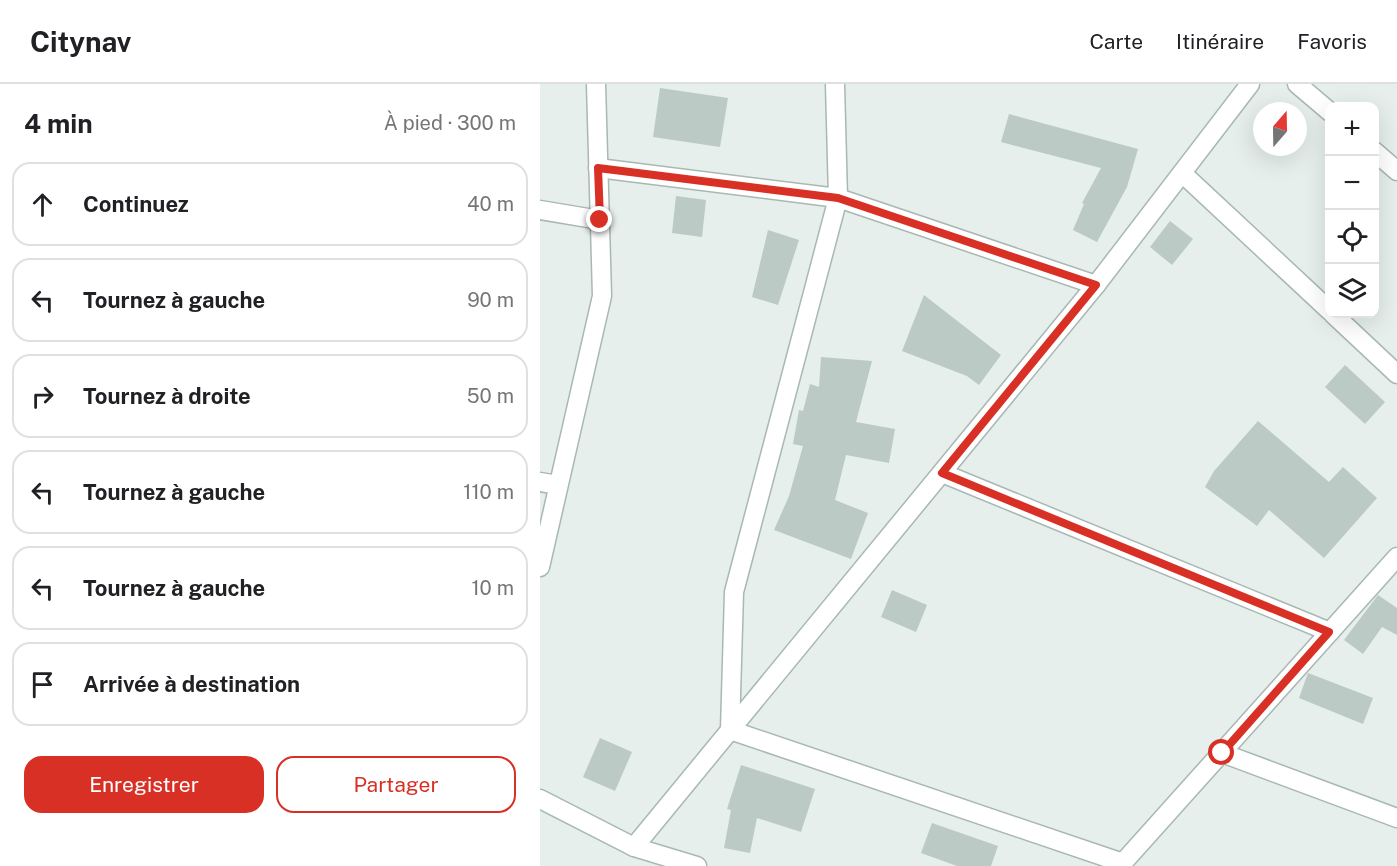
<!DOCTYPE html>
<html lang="fr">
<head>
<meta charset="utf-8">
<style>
	body { margin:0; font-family:"Public Sans",sans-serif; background:#f6f6f6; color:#202124 }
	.controls { position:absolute; right:18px; top:18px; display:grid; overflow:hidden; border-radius:12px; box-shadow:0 6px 24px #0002 }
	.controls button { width:54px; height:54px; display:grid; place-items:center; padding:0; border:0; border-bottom:2px solid #e0e0e0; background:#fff; color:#202124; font:30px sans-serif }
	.compass { position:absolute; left:713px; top:18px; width:54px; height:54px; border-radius:50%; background:#fff; box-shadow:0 6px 24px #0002; rotate:20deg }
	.stop { position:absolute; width:18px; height:18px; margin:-14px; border:4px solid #d93025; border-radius:50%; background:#fff }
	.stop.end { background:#d93025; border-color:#fff; box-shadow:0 2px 6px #0008 }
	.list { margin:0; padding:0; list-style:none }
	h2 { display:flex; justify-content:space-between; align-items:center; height:78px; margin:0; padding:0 24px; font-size:26px }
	h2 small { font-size:20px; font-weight:400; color:#757577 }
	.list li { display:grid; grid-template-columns:39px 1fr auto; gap:18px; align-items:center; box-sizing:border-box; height:84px; margin:0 12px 12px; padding:0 12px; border:2px solid #e0e0e0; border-radius:18px }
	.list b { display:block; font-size:22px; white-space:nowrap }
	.list em { font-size:20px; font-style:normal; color:#757577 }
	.actions { display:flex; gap:12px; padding:18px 24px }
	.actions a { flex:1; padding:14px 0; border:2px solid #d93025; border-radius:18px; text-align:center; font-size:21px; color:#d93025 }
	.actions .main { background:#d93025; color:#fff }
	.icon { flex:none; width:33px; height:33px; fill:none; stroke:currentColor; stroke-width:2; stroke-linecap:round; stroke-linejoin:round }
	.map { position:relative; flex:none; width:857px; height:782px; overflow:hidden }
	header { display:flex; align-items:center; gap:36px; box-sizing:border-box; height:84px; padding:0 30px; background:#fff; border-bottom:2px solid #e0e0e0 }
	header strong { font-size:28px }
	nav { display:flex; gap:33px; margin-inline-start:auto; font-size:21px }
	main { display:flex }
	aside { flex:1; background:#fff }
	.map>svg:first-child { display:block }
	.building { fill:#bbcac4 }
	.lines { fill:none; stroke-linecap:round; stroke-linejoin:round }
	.minor-casing { stroke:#a8b8b2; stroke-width:21 }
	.minor { stroke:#fff; stroke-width:18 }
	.route { stroke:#d93025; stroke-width:8 }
</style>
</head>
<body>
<header>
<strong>Citynav</strong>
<nav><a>Carte</a><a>Itinéraire</a><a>Favoris</a></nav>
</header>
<main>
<aside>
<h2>4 min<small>À pied · 300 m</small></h2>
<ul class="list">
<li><svg class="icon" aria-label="ahead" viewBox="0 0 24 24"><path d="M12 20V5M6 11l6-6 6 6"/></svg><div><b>Continuez</b></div><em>40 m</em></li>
<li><svg class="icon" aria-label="left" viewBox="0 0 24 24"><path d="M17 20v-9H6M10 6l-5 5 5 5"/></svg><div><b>Tournez à gauche</b></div><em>90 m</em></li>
<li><svg class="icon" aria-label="right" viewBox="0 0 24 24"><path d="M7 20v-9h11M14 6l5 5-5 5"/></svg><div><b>Tournez à droite</b></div><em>50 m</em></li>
<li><svg class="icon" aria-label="left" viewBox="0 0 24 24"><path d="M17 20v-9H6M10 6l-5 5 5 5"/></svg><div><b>Tournez à gauche</b></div><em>110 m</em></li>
<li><svg class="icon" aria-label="left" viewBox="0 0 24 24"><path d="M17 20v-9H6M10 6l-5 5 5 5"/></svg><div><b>Tournez à gauche</b></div><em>10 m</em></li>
<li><svg class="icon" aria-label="arrive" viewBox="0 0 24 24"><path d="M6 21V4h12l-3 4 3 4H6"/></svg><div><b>Arrivée à destination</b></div></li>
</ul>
<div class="actions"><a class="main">Enregistrer</a><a>Partager</a></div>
</aside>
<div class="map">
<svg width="857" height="782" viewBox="0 0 857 782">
	<rect width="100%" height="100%" fill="#e6efeb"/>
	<g class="building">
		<path d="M120 4 188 14 180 63 113 53Z"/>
		<path d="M469 30 598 65 587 103 557 158 533 146 544 120 542 119 561 84 461 58Z"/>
		<path d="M136 112 166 116 162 153 132 149Z"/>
		<path d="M630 137 653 155 632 181 610 163Z"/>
		<path d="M228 146 259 156 238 221 212 213Z"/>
		<path d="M384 211 461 271 439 301 427 292 362 267Z"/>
		<path d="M281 273 332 277 316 338 355 345 349 379 306 371 295 416 328 429 311 475 234 446 249 412 263 362 253 360 259 326 263 327 270 300 279 303Z"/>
		<path d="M805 281 845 318 825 340 785 303Z"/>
		<path d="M718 337 789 398 803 383 837 414 784 474 729 426 717 442 665 403 674 387Z"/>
		<path d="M352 506 387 521 376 548 341 533Z"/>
		<path d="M838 511 857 524V551L842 543 823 570 804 556Z"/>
		<path d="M768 589 833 614 823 640 759 614Z"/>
		<path d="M60 654 92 668 75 707 43 693Z"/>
		<path d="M201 681 275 705 261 748 217 734 210 769 184 764 191 726 187 725Z"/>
		<path d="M392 739 458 762 451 782H417L381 769Z"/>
	</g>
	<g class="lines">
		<defs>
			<g id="minor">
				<path d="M295 0 298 114 194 508 190 646 583 779"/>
				<path d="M757 0 790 28"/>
				<path d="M834 67 857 87"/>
				<path d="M58 84 298 114 556 201"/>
				<path d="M642 89 790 227"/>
				<path d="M0 126 60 136"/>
				<path d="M793 230 857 290"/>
				<path d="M402 389 790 548"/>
				<path d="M0 398 18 401"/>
				<path d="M0 483 62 212 56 0"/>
				<path d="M682 669 857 734"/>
				<path d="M0 715 94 763 157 782"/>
				<path d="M94 763 556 201 710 0"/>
				<path d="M580 782 857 473"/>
			</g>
		</defs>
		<use href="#minor" class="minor-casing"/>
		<use href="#minor" class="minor"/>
	</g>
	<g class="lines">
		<path class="route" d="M60 136 58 84 298 114 556 201 402 389 789 548 682 669"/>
	</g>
</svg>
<div class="controls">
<button>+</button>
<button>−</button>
<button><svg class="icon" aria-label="locate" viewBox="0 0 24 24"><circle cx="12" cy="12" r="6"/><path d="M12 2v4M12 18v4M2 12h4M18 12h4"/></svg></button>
<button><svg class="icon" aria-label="layers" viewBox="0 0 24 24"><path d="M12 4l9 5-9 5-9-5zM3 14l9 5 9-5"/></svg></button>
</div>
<svg class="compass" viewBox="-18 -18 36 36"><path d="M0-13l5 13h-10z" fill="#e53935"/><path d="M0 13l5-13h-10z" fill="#757577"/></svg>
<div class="stop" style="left:682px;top:669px"></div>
<div class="stop end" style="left:60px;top:136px"></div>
</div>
</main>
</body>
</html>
